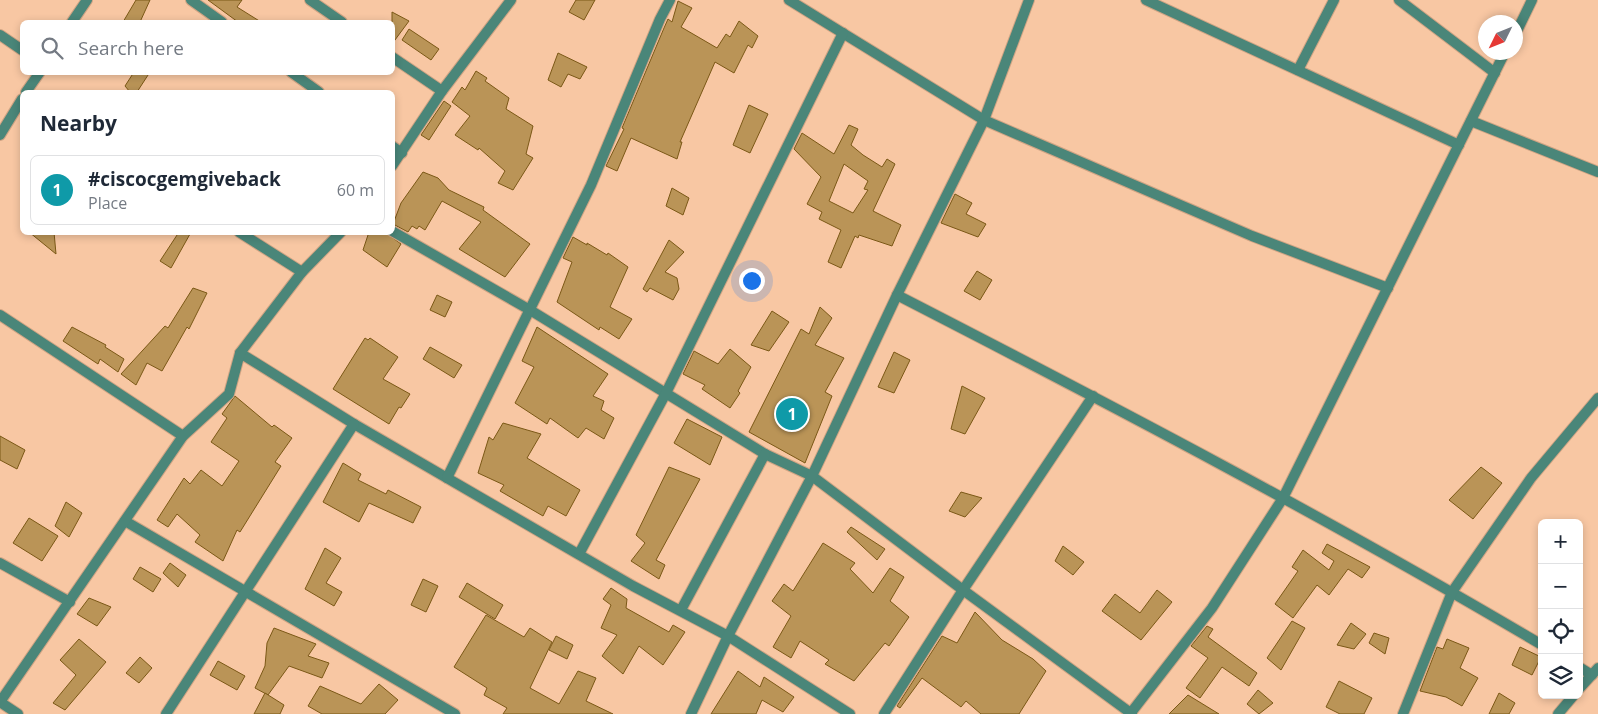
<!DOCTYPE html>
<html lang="en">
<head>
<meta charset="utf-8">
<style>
	body { margin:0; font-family:"Open Sans",sans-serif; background:#f2f2f3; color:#1f2937 }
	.controls { position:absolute; right:15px; bottom:15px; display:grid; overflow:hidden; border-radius:8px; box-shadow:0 2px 8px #0003 }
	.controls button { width:45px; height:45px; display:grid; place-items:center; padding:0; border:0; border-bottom:1px solid #e0e1e3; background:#fff; color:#1f2937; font:25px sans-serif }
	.compass { position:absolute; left:1478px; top:15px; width:45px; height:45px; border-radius:50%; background:#fff; box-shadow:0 2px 8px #0003; rotate:227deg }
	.you { position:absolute; left:751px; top:280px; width:18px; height:18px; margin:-12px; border:4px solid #fff; border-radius:50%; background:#1a73e8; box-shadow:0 0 0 8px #1a73e833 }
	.badge { display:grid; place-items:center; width:32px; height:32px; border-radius:50%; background:#7c3aed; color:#fff; font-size:16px; font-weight:700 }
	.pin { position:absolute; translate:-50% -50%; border:2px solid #fff; box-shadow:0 1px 5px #0006 }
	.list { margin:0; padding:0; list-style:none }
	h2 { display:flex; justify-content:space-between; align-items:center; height:65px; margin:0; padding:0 20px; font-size:21px }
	h2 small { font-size:16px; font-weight:400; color:#747a83 }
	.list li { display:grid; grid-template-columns:32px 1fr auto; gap:15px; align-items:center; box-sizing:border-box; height:70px; margin:0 10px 10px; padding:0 10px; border:1px solid #e0e1e3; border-radius:8px }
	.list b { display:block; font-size:19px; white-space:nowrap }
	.list p { margin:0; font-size:16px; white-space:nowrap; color:#747a83 }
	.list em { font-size:16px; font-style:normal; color:#747a83 }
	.icon { flex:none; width:28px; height:28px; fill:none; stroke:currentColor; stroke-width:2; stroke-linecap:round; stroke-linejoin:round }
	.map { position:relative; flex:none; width:1598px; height:714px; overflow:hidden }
	.search { position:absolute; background:#fff; box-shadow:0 2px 8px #0003; left:20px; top:20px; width:375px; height:55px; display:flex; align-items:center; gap:12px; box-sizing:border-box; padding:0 18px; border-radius:8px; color:#747a83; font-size:19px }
	.panel { position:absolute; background:#fff; box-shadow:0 2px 8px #0003; left:20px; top:90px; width:375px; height:145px; border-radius:8px }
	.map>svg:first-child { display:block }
	.building { fill:#ba9457; stroke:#7b5816; fill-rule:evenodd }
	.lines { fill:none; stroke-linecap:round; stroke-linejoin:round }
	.street-casing { stroke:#d0a484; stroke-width:12 }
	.street { stroke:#4a8679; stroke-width:10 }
</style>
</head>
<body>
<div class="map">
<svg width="1598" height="714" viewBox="0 0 1598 714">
	<rect width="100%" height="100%" fill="#f8c7a3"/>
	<g class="building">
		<path d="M136 0H150L140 22H123Z"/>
		<path d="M208 0H242L237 7 261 22H238Z"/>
		<path d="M576 0H595L584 20 569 12Z"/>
		<path d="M678 1 692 8 681 27 717 48 726 34 730 37 739 21 758 36 752 48 748 45 734 73 715 62 680 142H682L677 159 631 138 617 171 606 166 624 129 622 128 664 28 668 19 672 22Z"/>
		<path d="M392 12 409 21 392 44Z"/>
		<path d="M409 29 439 49 431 60 402 40Z"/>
		<path d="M558 53 587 67 580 79 568 74 561 87 548 80Z"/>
		<path d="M476 71 487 78 485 81 509 98 506 109 533 126 526 154 533 158 513 190 498 183 505 171 479 148 478 150 455 135 470 116 452 102 462 87 465 90Z"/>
		<path d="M134 72H150L137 92H130L125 86Z"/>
		<path d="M444 101 451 106 429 140 421 135Z"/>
		<path d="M749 105 768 114 750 153 733 145Z"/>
		<path d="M849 125 858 129 851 145 863 155 882 167 887 159 895 164 873 211 901 225 892 246 859 235 858 238 855 236 841 268 828 262 841 230 819 219 822 212 807 204 821 177 794 149 802 133 834 154ZM844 164 868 181 864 189 868 190 853 213 829 201Z"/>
		<path d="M423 172 438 178 449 190 484 207 483 210 530 244 505 277 459 249 481 222 442 201 425 230 419 226 417 229 412 226 408 232 393 224 401 203Z"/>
		<path d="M672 188 689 198 683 215 666 206Z"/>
		<path d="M955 194 972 203 966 214 986 224 978 237 941 223Z"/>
		<path d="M29 232H54L56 254Z"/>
		<path d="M179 232 190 234 171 268 160 261Z"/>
		<path d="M369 232H385L401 244 387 267 363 250Z"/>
		<path d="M573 237 587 245V243L607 255 608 253 628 267 610 307 632 319 619 339 600 327 599 330 557 302 572 262 563 258Z"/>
		<path d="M669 240 684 252 665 272 677 278 679 289 673 300 650 288 647 292 643 289Z"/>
		<path d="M977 271 992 280 980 300 964 291Z"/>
		<path d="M193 288 207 293 189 329 187 327 162 371 147 363 136 385 121 374 165 326 168 328Z"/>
		<path d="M437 295 452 302 445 317 430 310Z"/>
		<path d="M820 307 832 318 815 345 844 358 825 392 832 396 805 463 749 432 801 329 809 334Z"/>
		<path d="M772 311 789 322 769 351 751 345Z"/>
		<path d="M72 327 106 345 105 347 124 359 118 372 100 359 98 364 63 341Z"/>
		<path d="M537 327 608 374 593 396 604 401 601 410 614 418 604 439 586 428 578 438 550 418 547 424 515 403 534 367 522 361Z"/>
		<path d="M365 338 368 340 370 338 398 357 383 379 410 394 401 408 399 407 389 424 333 389Z"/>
		<path d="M430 347 462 365 454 378 423 359Z"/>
		<path d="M730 349 751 367 738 391 740 393 730 408 702 389 705 385 683 374 694 351 718 364Z"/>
		<path d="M894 352 910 360 894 393 878 387Z"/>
		<path d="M962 386 985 398 965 434 951 429Z"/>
		<path d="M235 396 272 427 274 425 292 438 275 462 281 466 240 532 237 530 223 561 195 542 200 535 177 514 168 527 157 520 184 478 190 484 201 470 222 486 239 461 211 442 227 418 222 414Z"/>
		<path d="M687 419 722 437 710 465 674 443Z"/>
		<path d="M503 423 541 434 527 458 580 490 566 516 548 506 543 516 500 491 504 485 478 473 489 437 493 440Z"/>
		<path d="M0 436 25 450 17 469 0 460Z"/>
		<path d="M343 463 361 474 358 480 386 494 388 490 421 507 413 523 369 503 359 522 323 502Z"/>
		<path d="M669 467 700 479 656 560 665 565 659 579 631 561 645 543 636 535Z"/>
		<path d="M1481 467 1502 483 1473 519 1449 500Z"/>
		<path d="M961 492 982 498 965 517 949 511Z"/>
		<path d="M66 502 82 513 69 537 55 526Z"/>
		<path d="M29 518 58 536 42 561 13 543Z"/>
		<path d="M851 527 885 549 877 560 847 532Z"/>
		<path d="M823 543 855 563 850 569 873 593 890 568 904 577 890 601 909 617 889 646 885 643 854 681 825 664 829 660 800 641 791 658 773 647 791 616 772 601 784 584 793 591Z"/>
		<path d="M1327 544 1370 567 1362 578 1348 569 1329 595 1317 585 1293 618 1275 604 1298 571 1292 567 1303 550 1329 570 1334 561 1322 553Z"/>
		<path d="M1063 546 1084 562 1073 575 1055 561Z"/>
		<path d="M325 548 341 558 326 583 342 592 334 606 305 589Z"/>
		<path d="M170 563 186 575 178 587 163 573Z"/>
		<path d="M140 567 161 579 153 592 133 579Z"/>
		<path d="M423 579 438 586 426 612 411 605Z"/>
		<path d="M467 583 503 605 495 619 459 597Z"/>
		<path d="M611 588 627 599 626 608 669 632 673 625 685 632 663 665 639 646 623 674 602 656 617 635 601 628 611 605 603 599Z"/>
		<path d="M1157 590 1172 602 1141 640 1102 611 1115 594 1140 613Z"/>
		<path d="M89 598 111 607 97 626 77 614Z"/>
		<path d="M975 612 1002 640 1033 659 1046 671 1019 714H981L966 701 961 707 922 678 900 708 897 706 942 636 957 643Z"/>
		<path d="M486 615 524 637 530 628 552 642 530 688 559 704 578 671 596 678 586 701 613 714H503L507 708 484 695 487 688 454 667Z"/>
		<path d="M1292 621 1305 628 1281 670 1267 658Z"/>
		<path d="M1351 623 1366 634 1354 649 1337 645Z"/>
		<path d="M1207 626 1213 629 1208 637 1257 673 1249 686 1222 667 1200 698 1186 688 1208 658 1191 646Z"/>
		<path d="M274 628 316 644 308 656 329 663 322 678 289 666 268 695 255 688 265 666 267 643Z"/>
		<path d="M1374 633 1389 638 1385 654 1369 643Z"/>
		<path d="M556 636 573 645 567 659 549 650Z"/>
		<path d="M79 639 106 662 65 710 53 703 76 675 60 660Z"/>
		<path d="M1447 639 1469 648 1460 668 1478 678 1462 706 1446 697 1420 691 1437 647 1443 649Z"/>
		<path d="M1520 647 1541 657 1532 675 1512 665Z"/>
		<path d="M140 657 152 668 139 683 126 673Z"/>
		<path d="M218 661 245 676 237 690 210 675Z"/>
		<path d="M738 671 760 687 764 677 794 697 783 712 762 700 756 714H711Z"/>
		<path d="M1339 681 1372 698 1364 714H1340L1326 707Z"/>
		<path d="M379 684 398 700 385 714H322L308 706 320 686 361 704Z"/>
		<path d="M1258 690 1273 703 1259 714 1247 704Z"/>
		<path d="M265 693 284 705 280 714H254Z"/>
		<path d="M1499 693 1515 703 1509 714H1489Z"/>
		<path d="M1188 695 1219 714H1169Z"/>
	</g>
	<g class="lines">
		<defs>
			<g id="street">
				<path d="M191 0 222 22"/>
				<path d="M310 0 342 22"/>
				<path d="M789 0 984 120 1252 236 1388 288"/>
				<path d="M1146 0 1459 145"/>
				<path d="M1399 0 1495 73"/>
				<path d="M72 22 87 0"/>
				<path d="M1516 33 1532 0"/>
				<path d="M0 35 22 50"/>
				<path d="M392 57 442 91"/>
				<path d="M1298 70 1334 0"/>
				<path d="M291 72 319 92"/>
				<path d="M26 92 40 72"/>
				<path d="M1471 121 1598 172"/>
				<path d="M0 135 22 99"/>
				<path d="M392 146 402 153"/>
				<path d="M392 166 442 91 511 0"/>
				<path d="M392 231 530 310 765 454 812 476 963 590 1132 714"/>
				<path d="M239 232 302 272"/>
				<path d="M897 295C1115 407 1331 520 1542 645"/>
				<path d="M0 315 183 436"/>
				<path d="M240 353 354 424 633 586 728 636 850 714"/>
				<path d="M447 478 591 185 660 19 670 0"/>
				<path d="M125 521 455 714"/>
				<path d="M579 554 666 393 843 33"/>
				<path d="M0 563 70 602"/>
				<path d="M681 610 765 454"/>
				<path d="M1579 667 1592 675"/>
				<path d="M1579 689 1598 668"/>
				<path d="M0 702 183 436 229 394 240 353 302 272 341 232"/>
				<path d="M0 702 18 714"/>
				<path d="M166 714 354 424"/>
				<path d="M691 714 728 636 812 476 897 295 984 120 1029 0"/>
				<path d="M884 714 963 590 1093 396"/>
				<path d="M1130 714 1212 608 1283 498 1505 52"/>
				<path d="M1403 714 1452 592 1531 478 1598 398"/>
				<path d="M1558 714 1574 695"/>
			</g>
		</defs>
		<use href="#street" class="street-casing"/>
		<use href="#street" class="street"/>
	</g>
</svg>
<div class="controls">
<button>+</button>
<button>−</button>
<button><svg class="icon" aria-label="locate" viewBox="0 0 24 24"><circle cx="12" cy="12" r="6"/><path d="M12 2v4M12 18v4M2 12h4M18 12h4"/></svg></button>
<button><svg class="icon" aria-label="layers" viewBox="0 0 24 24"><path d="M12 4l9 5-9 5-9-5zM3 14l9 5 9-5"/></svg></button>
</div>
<svg class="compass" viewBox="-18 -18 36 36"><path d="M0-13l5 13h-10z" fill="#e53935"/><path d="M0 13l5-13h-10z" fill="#747a83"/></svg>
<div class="you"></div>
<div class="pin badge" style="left:792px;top:414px;background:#0f9aa8">1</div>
<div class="search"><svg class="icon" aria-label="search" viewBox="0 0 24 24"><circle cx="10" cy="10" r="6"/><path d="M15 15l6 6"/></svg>Search here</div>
<section class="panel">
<h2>Nearby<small></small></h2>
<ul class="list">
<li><span class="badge" style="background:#0f9aa8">1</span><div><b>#ciscocgemgiveback</b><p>Place</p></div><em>60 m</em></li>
</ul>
</section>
</div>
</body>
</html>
